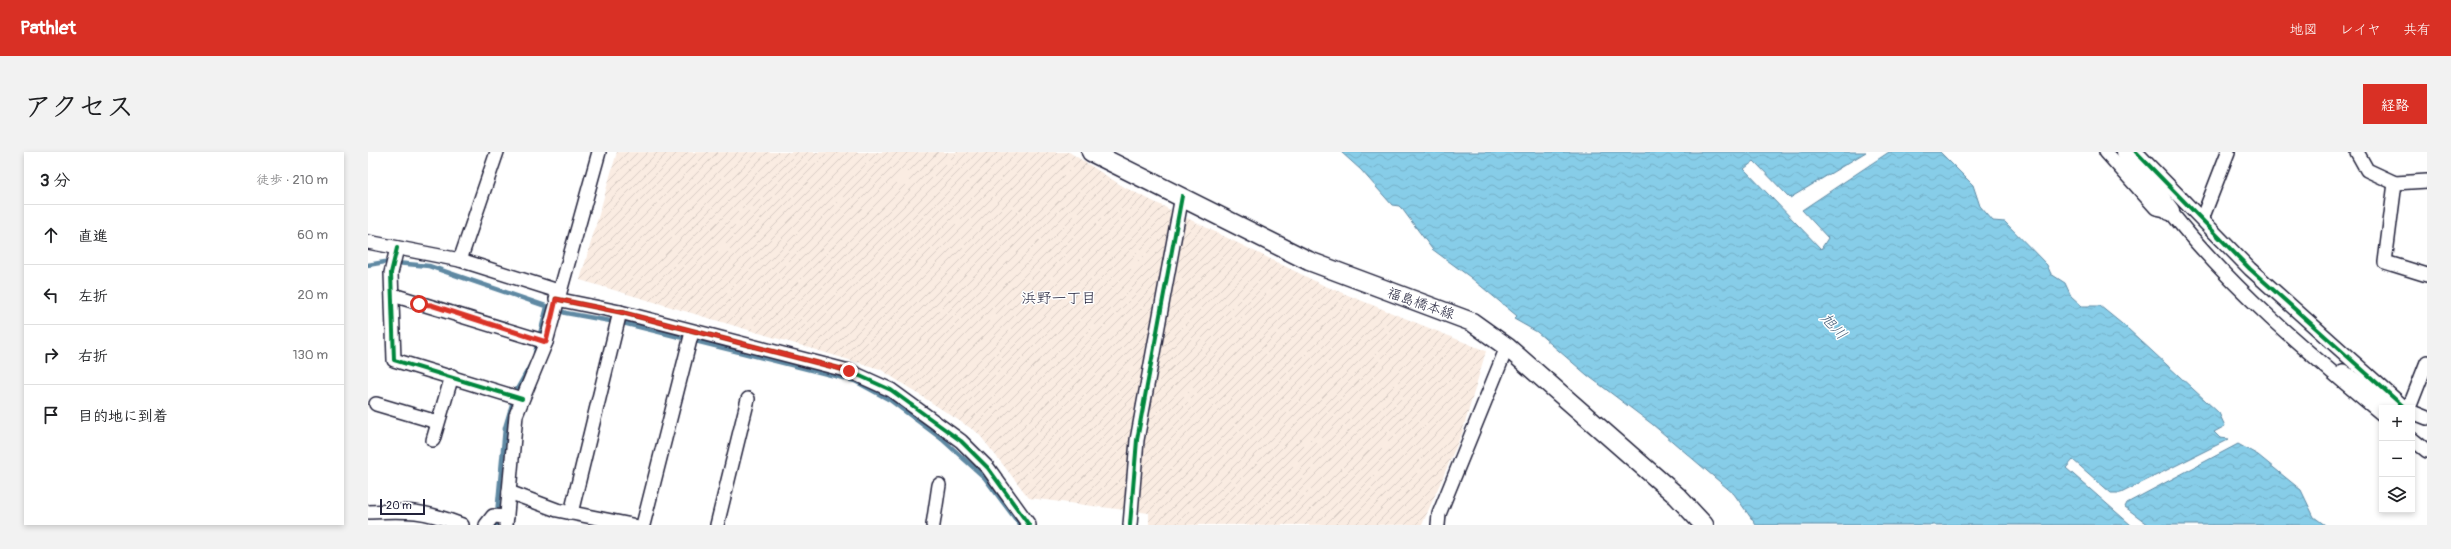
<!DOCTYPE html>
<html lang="ja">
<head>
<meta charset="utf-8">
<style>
	body { margin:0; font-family:Pangolin,"Klee One",sans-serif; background:#f2f2f2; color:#202124 }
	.controls { position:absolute; right:12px; bottom:12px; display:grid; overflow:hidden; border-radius:0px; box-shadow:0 2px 6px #0003 }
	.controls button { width:36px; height:36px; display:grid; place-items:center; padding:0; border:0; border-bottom:1px solid #e0e0e0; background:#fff; color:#202124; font:20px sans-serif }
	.scale { position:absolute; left:12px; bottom:10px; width:45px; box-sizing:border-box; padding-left:4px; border:2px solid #22223b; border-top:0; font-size:11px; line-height:14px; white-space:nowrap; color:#22223b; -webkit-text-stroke:3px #fff; paint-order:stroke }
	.stop { position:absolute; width:12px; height:12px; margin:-9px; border:3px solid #d93025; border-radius:50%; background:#fff }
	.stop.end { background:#d93025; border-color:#fff; box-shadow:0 1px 4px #0008 }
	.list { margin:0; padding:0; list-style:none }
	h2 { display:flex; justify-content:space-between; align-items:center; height:52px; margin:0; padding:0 16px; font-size:17px }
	h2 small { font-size:13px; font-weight:400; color:#757577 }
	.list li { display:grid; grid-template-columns:26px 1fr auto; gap:12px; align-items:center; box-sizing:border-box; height:60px; padding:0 16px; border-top:1px solid #e0e0e0 }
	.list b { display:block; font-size:15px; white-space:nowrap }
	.list em { font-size:13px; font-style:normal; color:#757577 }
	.icon { flex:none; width:22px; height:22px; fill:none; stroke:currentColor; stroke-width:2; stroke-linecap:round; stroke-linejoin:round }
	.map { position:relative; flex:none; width:2059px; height:373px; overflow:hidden; border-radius:0px }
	header { display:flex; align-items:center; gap:24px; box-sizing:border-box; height:56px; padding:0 20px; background:#d93025; color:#fff }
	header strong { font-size:19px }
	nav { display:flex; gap:22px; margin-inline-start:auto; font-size:14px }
	.intro { display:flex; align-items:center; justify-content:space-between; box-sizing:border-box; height:96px; padding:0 24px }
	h1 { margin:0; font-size:28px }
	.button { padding:10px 18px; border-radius:0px; background:#d93025; color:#fff; font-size:14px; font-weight:700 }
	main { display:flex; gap:24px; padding:0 24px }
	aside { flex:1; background:#fff; border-radius:0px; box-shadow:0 2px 6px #0003 }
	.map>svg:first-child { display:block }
	.industrial { fill:url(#industrial-furrows) }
	.water { fill:url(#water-waves); stroke:#5f89a3 }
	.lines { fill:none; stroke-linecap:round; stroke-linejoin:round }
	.stream { stroke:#5f89a3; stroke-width:4.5 }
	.street-casing { stroke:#22223b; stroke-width:16 }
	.secondary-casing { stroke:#22223b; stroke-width:21 }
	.street { stroke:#fff; stroke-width:13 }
	.secondary { stroke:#fff; stroke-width:18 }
	.cycleway-casing { stroke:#fff; stroke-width:6 }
	.cycleway { stroke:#00873e; stroke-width:4 }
	.route { stroke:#d93025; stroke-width:5 }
	.labels { text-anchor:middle; stroke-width:3; stroke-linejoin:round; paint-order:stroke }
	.street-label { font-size:14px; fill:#22223b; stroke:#fff }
	.neighbourhood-label { font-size:15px; fill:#22223b; stroke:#fff }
	.water-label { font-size:15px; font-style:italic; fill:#455e78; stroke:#fff }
</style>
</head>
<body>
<header>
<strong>Pathlet</strong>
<nav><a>地図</a><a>レイヤ</a><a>共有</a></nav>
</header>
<div class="intro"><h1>アクセス</h1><a class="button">経路</a></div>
<main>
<aside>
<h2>3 分<small>徒歩 · 210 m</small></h2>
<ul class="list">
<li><svg class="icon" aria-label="ahead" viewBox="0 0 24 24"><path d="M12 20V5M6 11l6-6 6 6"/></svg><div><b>直進</b></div><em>60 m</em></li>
<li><svg class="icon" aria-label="left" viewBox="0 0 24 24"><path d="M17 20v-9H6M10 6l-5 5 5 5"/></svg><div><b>左折</b></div><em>20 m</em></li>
<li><svg class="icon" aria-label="right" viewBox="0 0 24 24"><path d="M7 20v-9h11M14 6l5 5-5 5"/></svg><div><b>右折</b></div><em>130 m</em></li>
<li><svg class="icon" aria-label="arrive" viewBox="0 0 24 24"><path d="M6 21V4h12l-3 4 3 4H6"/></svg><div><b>目的地に到着</b></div></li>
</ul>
</aside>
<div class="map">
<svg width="2059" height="373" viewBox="0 0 2059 373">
	<defs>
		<pattern id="industrial-furrows" width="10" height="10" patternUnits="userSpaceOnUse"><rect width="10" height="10" fill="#faece2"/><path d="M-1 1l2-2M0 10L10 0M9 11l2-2" fill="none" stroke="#d6cac3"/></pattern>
		<pattern id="water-waves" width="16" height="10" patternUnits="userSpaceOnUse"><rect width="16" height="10" fill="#87cde8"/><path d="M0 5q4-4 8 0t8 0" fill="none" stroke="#74b0c8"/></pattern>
	</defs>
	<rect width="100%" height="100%" fill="#fff"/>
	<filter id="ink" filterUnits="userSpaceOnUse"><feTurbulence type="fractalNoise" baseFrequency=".025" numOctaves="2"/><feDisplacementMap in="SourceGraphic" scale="8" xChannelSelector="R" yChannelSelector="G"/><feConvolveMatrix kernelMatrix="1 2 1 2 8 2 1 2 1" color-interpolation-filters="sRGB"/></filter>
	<g filter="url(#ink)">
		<path class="industrial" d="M249 0H701L756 35 955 133 1118 199 1094 281 1054 373H781V361L661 346 610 281 512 217 212 128Z"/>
		<g class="water">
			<path d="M973 0H1498L1422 46 1386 9 1376 17 1453 97 1460 86 1434 58 1521 0H1572L1605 33 1612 54 1625 69 1637 70 1679 113 1683 122 1697 131 1703 144 1714 154H1732L1759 176 1851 261 1857 274 1846 280 1852 286 1861 287 1753 341H1743L1705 308 1698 316 1763 373H1388L1366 342 1284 272 1219 223 1169 180 1146 167 1149 164 1102 125 1064 97 1035 58 1031 54 1024 53 993 18Z"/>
			<path d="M1870 292 1890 303 1933 338 1946 365 1957 373H1781L1757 355 1759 351Z"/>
		</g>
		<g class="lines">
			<g class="stream">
				<path d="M0 113 17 110 61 114 198 161 259 172 487 229 522 248 575 288 616 325 652 373"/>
				<path d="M167 201 179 155"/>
				<path d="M128 373 137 276 148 239 163 212"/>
			</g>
			<defs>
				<g id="street">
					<path d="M1738 0 1788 56 1802 59C1863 136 1939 200 2014 262"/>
					<path d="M1768 0 1882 117 2037 256"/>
					<path d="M1989 0 1999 18 2027 31 2059 29"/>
					<path d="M2027 31 2017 110 2059 123"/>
					<path d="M1834 67 1860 0"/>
					<path d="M0 90 92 108 190 139"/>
					<path d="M29 96 23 121 26 208 154 247"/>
					<path d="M92 108 129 0"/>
					<path d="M25 143 178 190"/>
					<path d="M188 147 252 160 481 219 523 238 593 289 620 316 661 373"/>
					<path d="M1975 219 2025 256"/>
					<path d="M8 252 69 270"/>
					<path d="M2041 256 2059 210"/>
					<path d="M2044 260 2059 266"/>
					<path d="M2044 287 2059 299"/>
					<path d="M65 288 84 224"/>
					<path d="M141 340 189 358 264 373"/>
					<path d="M0 360C40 358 56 358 94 373"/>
					<path d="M203 361 252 160"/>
					<path d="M118 373 125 364 139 365"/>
					<path d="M138 373 148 263 178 190 231 0"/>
					<path d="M275 373 324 180"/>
					<path d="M349 373 380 247"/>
					<path d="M565 373 571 333"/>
					<path d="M762 373 769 288 814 44"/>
					<path d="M1070 373 1071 362 1139 195"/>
				</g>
				<g id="secondary">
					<path d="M723 0 941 109 1104 170 1139 195 1309 344 1336 373"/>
					<path d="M1758 0 1802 59"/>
				</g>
			</defs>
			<use href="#street" class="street-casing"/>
			<use href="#secondary" class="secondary-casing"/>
			<use href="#street" class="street"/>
			<use href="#secondary" class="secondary"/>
			<defs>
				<g id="cycleway">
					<path d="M1768 0 1882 117 2037 256"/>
					<path d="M29 96 23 121 26 208 154 247"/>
					<path d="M188 147 252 160 481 219 523 238 593 289 620 316 661 373"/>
					<path d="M762 373 769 288 814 44"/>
				</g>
			</defs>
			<use href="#cycleway" class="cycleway-casing"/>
			<use href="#cycleway" class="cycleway"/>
		</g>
	</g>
	<g class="lines" filter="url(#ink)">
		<path class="route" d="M51 152 63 153 178 190 188 147 252 160 481 219"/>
	</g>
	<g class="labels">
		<g class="street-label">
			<text transform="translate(1053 151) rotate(19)" y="5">福島橋本線</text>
		</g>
		<g class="neighbourhood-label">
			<text x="691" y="151">浜野一丁目</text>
		</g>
		<g class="water-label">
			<text transform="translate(1466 174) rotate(47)" y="5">旭川</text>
		</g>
	</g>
</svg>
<div class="controls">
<button>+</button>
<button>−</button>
<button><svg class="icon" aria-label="layers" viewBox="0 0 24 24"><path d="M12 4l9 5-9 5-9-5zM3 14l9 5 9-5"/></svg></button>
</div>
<div class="scale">20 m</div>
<div class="stop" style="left:51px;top:152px"></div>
<div class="stop end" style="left:481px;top:219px"></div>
</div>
</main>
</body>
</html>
